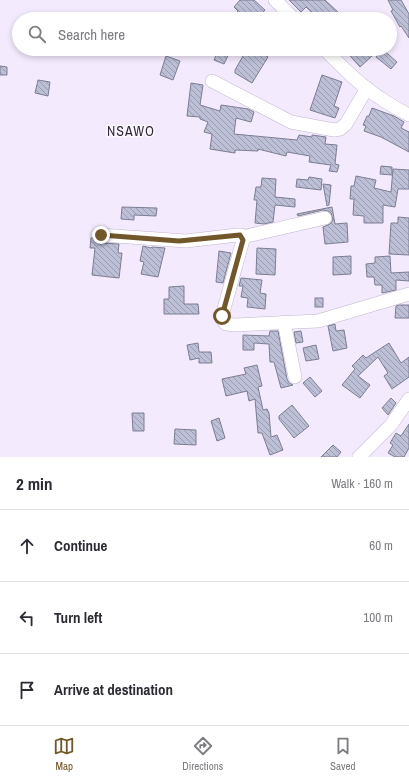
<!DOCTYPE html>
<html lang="en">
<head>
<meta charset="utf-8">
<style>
	body { margin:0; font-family:"Archivo Narrow",sans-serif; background:#f2f2f3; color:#2b2b33 }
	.stop { position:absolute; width:12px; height:12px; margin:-9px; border:3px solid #715729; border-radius:50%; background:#fff }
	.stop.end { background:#715729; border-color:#fff; box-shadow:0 1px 4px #0008 }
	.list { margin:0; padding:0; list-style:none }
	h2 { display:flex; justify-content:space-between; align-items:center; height:52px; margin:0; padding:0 16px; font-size:17px }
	h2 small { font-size:13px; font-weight:400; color:#7c7c81 }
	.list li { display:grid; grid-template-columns:26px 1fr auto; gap:12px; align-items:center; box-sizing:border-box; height:72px; padding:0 16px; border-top:1px solid #e1e1e2 }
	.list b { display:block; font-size:15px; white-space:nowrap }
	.list em { font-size:13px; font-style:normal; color:#7c7c81 }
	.icon { flex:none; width:22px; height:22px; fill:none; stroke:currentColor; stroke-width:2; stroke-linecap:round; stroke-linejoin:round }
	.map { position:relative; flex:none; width:409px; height:457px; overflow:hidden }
	.search { position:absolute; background:#fff; box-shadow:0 2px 6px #0003; left:12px; right:12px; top:12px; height:44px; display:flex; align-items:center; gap:10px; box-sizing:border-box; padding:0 14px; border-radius:22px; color:#7c7c81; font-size:15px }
	.sheet { height:268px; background:#fff }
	nav { display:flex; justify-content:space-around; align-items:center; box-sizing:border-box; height:56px; border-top:1px solid #e1e1e2; background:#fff; font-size:11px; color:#7c7c81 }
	nav a { display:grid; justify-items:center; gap:2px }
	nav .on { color:#715729 }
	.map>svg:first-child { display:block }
	.building { fill:url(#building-back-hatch); stroke:#7c7d93 }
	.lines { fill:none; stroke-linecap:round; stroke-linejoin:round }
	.minor-casing { stroke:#c2b6cd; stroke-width:14 }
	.minor { stroke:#fff; stroke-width:13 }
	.route { stroke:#715729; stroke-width:5 }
	.labels { text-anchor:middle; stroke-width:3; stroke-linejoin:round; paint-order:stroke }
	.quarter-label { font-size:14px; letter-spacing:1px; fill:#31283a; stroke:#fdfaff }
</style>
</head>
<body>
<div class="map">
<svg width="409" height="457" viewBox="0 0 409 457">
	<defs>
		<pattern id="building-back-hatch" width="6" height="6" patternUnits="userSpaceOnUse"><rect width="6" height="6" fill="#bdbfd7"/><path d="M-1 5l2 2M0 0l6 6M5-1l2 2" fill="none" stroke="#9a9caf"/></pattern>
	</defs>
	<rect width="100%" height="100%" fill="#f3eafd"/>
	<g class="building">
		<path d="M240 0H254L265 10 257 19H232L238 11 234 7Z"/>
		<path d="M289 0H325L339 13 334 19H319L306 7 301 12Z"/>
		<path d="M388 0H401L409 14V38L401 26 400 27 391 11 393 10Z"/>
		<path d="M219 49H231L224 64 214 60Z"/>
		<path d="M247 49H256L268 57 252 83 235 73V70Z"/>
		<path d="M344 49H365L372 56 360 67Z"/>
		<path d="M382 49 397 62 391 69 376 57Z"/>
		<path d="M166 56 180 61 173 80 160 75Z"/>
		<path d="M0 66 7 67V75H0Z"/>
		<path d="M322 75 342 82 334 106 339 108 335 118 310 110Z"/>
		<path d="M38 80 50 82 48 96 35 93Z"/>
		<path d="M191 83 203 85 200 105 220 111 221 105 248 109 254 112 251 122 236 118 234 134 297 140 299 135 312 137V135L326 137 325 144 337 145 335 164 339 165 337 172 329 171 331 165 309 162 310 156 287 152 286 156 258 149V151L235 150V153L210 149 212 134 204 132 208 122 200 119V117L187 116Z"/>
		<path d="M372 108 394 116 404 122 401 128 409 132V152L381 137 364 131 366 126 363 125 367 116H369Z"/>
		<path d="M381 166 392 167V175L380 174Z"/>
		<path d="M393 169 409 170V189H398L395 207 383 205V223H364V216L353 215 354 199H350L351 186H354L356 176 376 180 374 188 391 192Z"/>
		<path d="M309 177 322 179 321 190 296 187 297 179 308 180Z"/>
		<path d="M262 178 276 179 275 197 295 199V207L275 205 273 222 264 224 255 223 257 200H254L256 187H261Z"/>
		<path d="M323 184 331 185 329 205 327 206Z"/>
		<path d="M122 207 157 208 156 216 134 215V220L121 219Z"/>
		<path d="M332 207 335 224 347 223 348 242 325 244 323 227 330 224 333 220 331 213 328 211 323 210 298 216 297 214Z"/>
		<path d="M398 217 409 218V255L389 254 391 223H398Z"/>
		<path d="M91 238H94L96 241 100 243 119 244 118 253H122L119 278 92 275 95 248H90Z"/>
		<path d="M143 246 151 248 152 247 165 248 158 277 141 274 144 262 140 261Z"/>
		<path d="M257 248 276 249 275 275 256 274Z"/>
		<path d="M219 251 231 253 223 283 216 282Z"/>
		<path d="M351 256V274L333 275V257Z"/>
		<path d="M390 256 391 273 409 272V281L396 280V290L382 293V285H375L374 277H367L366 264 375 263V257Z"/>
		<path d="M241 278 262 280 260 293 266 294 265 309 247 307 248 298 241 297 243 286H239Z"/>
		<path d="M184 286V304H198L199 314H164V299H169V287Z"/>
		<rect x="315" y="298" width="8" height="9"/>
		<path d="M399 305H409V318H395L396 306Z"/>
		<path d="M335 324 336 331 344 330 347 348 333 351 328 326Z"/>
		<path d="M270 331H278L287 379 289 383 293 385 281 388 274 362H270L269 344 254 343V350H243V335L269 336Z"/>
		<path d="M301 331 303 342 296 343 294 332Z"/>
		<path d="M198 343 199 352H211L212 363H199V358L190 360 187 345Z"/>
		<path d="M389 343 401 363 409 357V377L392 389 384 376 388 373 378 357 358 376 370 385 360 398 342 385 355 369 352 366 363 355 366 358Z"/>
		<path d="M316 345 319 359 306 361 303 348Z"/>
		<path d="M257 365 262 386 258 387 263 410 267 409 269 413 271 437 277 435 283 450 270 455 262 433H258L255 399 249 401 247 391 226 396 222 379 246 374 244 368Z"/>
		<path d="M310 377 322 391 315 397 303 383Z"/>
		<path d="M391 398 396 403 388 415 382 408Z"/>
		<path d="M292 405 309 426 294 438 279 419V416Z"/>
		<path d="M132 413H144V431H133Z"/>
		<path d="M219 418 225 438 217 441 211 421Z"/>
		<path d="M409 424V448L404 457H395L388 453 393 445 390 443 396 433 401 436Z"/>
		<path d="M175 429 196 430V445L174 444Z"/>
		<path d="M333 445 341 452 337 457H321Z"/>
	</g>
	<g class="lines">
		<defs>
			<g id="minor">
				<path d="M275 0 294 19"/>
				<path d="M324 49C342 66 359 85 380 98 389 104 399 110 409 115"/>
				<path d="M212 81 291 122 334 130 340 129 346 124 367 88"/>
				<path d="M101 235 186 241 237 235H241L243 240 222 316 223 321 226 324 235 325 318 321 409 294"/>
				<path d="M242 237 325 218"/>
				<path d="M284 322 295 377"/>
				<path d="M359 457 391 425 409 399"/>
			</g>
		</defs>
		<use href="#minor" class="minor-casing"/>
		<use href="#minor" class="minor"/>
	</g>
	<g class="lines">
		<path class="route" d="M101 235 179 241 240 235 243 240 222 316"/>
	</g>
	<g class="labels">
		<g class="quarter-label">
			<text x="131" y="136">NSAWO</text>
		</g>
	</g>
</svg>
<div class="stop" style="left:222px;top:316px"></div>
<div class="stop end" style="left:101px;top:235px"></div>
<div class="search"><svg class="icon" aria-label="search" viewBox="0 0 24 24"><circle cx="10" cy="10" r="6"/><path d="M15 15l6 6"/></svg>Search here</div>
</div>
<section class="sheet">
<h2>2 min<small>Walk · 160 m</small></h2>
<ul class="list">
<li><svg class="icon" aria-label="ahead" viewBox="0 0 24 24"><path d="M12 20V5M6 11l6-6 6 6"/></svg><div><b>Continue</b></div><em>60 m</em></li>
<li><svg class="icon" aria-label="left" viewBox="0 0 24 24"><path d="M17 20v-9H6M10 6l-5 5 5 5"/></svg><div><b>Turn left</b></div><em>100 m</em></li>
<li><svg class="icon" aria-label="arrive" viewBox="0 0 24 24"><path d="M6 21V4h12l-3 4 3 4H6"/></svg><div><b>Arrive at destination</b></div></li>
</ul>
</section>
<nav>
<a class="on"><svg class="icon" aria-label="map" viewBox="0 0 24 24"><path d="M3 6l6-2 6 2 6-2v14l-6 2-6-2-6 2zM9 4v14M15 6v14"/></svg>Map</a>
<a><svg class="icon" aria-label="directions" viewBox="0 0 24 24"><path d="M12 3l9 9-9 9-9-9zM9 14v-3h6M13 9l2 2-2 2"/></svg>Directions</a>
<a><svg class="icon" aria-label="saved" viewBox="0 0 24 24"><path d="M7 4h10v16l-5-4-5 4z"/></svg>Saved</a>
</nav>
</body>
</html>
